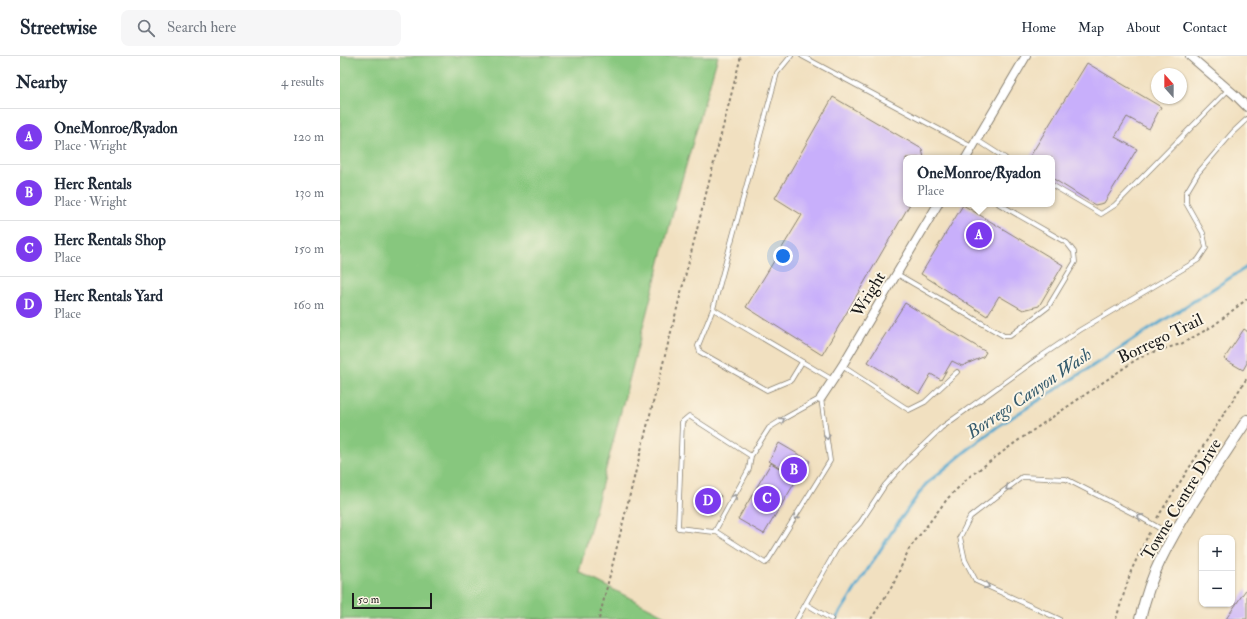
<!DOCTYPE html>
<html lang="en">
<head>
<meta charset="utf-8">
<style>
	body { margin:0; font-family:"IM FELL Double Pica",serif; background:#f6f6f7; color:#1f2937 }
	.controls { position:absolute; right:12px; bottom:12px; display:grid; overflow:hidden; border-radius:8px; box-shadow:0 1px 3px #0004 }
	.controls button { width:36px; height:36px; display:grid; place-items:center; padding:0; border:0; border-bottom:1px solid #e0e1e3; background:#fff; color:#1f2937; font:20px sans-serif }
	.compass { position:absolute; left:811px; top:12px; width:36px; height:36px; border-radius:50%; background:#fff; box-shadow:0 1px 3px #0004; rotate:339deg }
	.scale { position:absolute; left:12px; bottom:10px; width:80px; box-sizing:border-box; padding-left:4px; border:2px solid #1c1c1c; border-top:0; font-size:11px; line-height:14px; white-space:nowrap; color:#1c1c1c; -webkit-text-stroke:3px #fcf5e5; paint-order:stroke }
	.you { position:absolute; left:443px; top:200px; width:14px; height:14px; margin:-10px; border:3px solid #fff; border-radius:50%; background:#1a73e8; box-shadow:0 0 0 6px #1a73e833 }
	.badge { display:grid; place-items:center; width:26px; height:26px; border-radius:50%; background:#7c3aed; color:#fff; font-size:13px; font-weight:700 }
	.pin { position:absolute; translate:-50% -50%; border:2px solid #fff; box-shadow:0 1px 4px #0006 }
	.popup { position:absolute; left:563px; top:99px; width:152px; height:52px; box-sizing:border-box; display:grid; place-content:center; border-radius:8px; background:#fff; filter:drop-shadow(0 1px 3px #0005); font-size:13px; white-space:nowrap; color:#747a83 }
	.popup b { font-size:15px; color:#1f2937 }
	.popup::after { content:''; position:absolute; left:50%; top:100%; margin-left:-8px; border:8px solid transparent; border-top-color:#fff }
	.list { margin:0; padding:0; list-style:none }
	h2 { display:flex; justify-content:space-between; align-items:center; height:52px; margin:0; padding:0 16px; font-size:17px }
	h2 small { font-size:13px; font-weight:400; color:#747a83 }
	.list li { display:grid; grid-template-columns:26px 1fr auto; gap:12px; align-items:center; box-sizing:border-box; height:56px; padding:0 16px; border-top:1px solid #e0e1e3 }
	.list b { display:block; font-size:15px; white-space:nowrap }
	.list p { margin:0; font-size:13px; white-space:nowrap; color:#747a83 }
	.list em { font-size:13px; font-style:normal; color:#747a83 }
	.icon { flex:none; width:22px; height:22px; fill:none; stroke:currentColor; stroke-width:2; stroke-linecap:round; stroke-linejoin:round }
	.map { position:relative; flex:none; width:907px; height:563px; overflow:hidden }
	header { display:flex; align-items:center; gap:24px; box-sizing:border-box; height:56px; padding:0 20px; background:#fff; border-bottom:1px solid #e0e1e3 }
	header strong { font-size:19px }
	nav { display:flex; gap:22px; margin-inline-start:auto; font-size:14px }
	.search { width:280px; height:36px; background:#f6f6f7; display:flex; align-items:center; gap:10px; box-sizing:border-box; padding:0 14px; border-radius:8px; color:#747a83; font-size:15px }
	main { display:flex }
	aside { flex:1; background:#fff }
	.map>svg:first-child { display:block }
	.green { fill:#87c77e; stroke:#52724d }
	.lines { fill:none; stroke-linecap:round; stroke-linejoin:round }
	.stream { stroke:#53a8cf; stroke-width:3 }
	.building { fill:#c8affb }
	.service-casing { stroke:#867e6e; stroke-width:5.5 }
	.minor-casing { stroke:#867e6e; stroke-width:10 }
	.tertiary-casing { stroke:#867e6e; stroke-width:12 }
	.path { stroke:#867e6e; stroke-width:2; stroke-dasharray:3 3; stroke-linecap:butt }
	.service { stroke:#fff; stroke-width:4 }
	.minor { stroke:#fff; stroke-width:8 }
	.tertiary { stroke:#fff; stroke-width:10 }
	.oneway { stroke:#999 }
	.labels { text-anchor:middle; stroke-width:4; stroke-linejoin:round; paint-order:stroke }
	.street-label { font-size:17px; fill:#1c1c1c; stroke:#fcf5e5 }
	.water-label { font-size:18px; font-style:italic; fill:#355b6d; stroke:#fcf5e5 }
</style>
</head>
<body>
<header>
<strong>Streetwise</strong>
<div class="search"><svg class="icon" aria-label="search" viewBox="0 0 24 24"><circle cx="10" cy="10" r="6"/><path d="M15 15l6 6"/></svg>Search here</div>
<nav><a>Home</a><a>Map</a><a>About</a><a>Contact</a></nav>
</header>
<main>
<aside>
<h2>Nearby<small>4 results</small></h2>
<ul class="list">
<li><span class="badge">A</span><div><b>OneMonroe/Ryadon</b><p>Place · Wright</p></div><em>120 m</em></li>
<li><span class="badge">B</span><div><b>Herc Rentals</b><p>Place · Wright</p></div><em>130 m</em></li>
<li><span class="badge">C</span><div><b>Herc Rentals Shop</b><p>Place</p></div><em>150 m</em></li>
<li><span class="badge">D</span><div><b>Herc Rentals Yard</b><p>Place</p></div><em>160 m</em></li>
</ul>
</aside>
<div class="map">
<svg width="907" height="563" viewBox="0 0 907 563">
	<rect width="100%" height="100%" fill="#fcf5e5"/>
	<filter id="ink" filterUnits="userSpaceOnUse"><feTurbulence type="fractalNoise" baseFrequency=".025" numOctaves="2"/><feDisplacementMap in="SourceGraphic" scale="8" xChannelSelector="R" yChannelSelector="G"/><feConvolveMatrix kernelMatrix="1 2 1 2 8 2 1 2 1" color-interpolation-filters="sRGB"/></filter>
	<filter id="wash" filterUnits="userSpaceOnUse"><feTurbulence type="fractalNoise" baseFrequency=".012" numOctaves="4" result="noise"/><feDisplacementMap in="SourceGraphic" scale="16" xChannelSelector="R" yChannelSelector="G"/><feGaussianBlur stdDeviation="0.9" result="paint"/><feColorMatrix in="noise" values="0 0 0 0 0 0 0 0 0 0 0 0 0 0 0 0 0 1.4 0 .05"/><feComposite in="paint" operator="in"/></filter>
	<g filter="url(#wash)">
		<rect width="100%" height="100%" fill="#f1e0c0"/>
		<path class="green" d="M0 0H378L338 137 239 516 331 563H0Z"/>
		<g class="lines">
			<path class="stream" d="M496 563 555 471 586 428 626 395 657 371 907 211"/>
		</g>
		<g id="blocks">
			<g class="building">
				<path d="M747 7 821 51 809 73 787 61 775 81 797 93 764 147 755 149 712 122V102H689Z"/>
				<path d="M493 41 582 93 584 102H566V148H570L482 299 406 251 462 159 435 142Z"/>
				<path d="M623 149 723 209 699 250 683 254 659 240 647 260 581 218Z"/>
				<path d="M565 247 646 296 643 301 622 310 612 305 601 324 591 318 579 338 528 306Z"/>
				<path d="M904 273 907 275V307L903 314 884 303Z"/>
				<path d="M439 387 470 405 459 423 429 405Z"/>
				<path d="M431 407 457 423 424 478 398 463Z"/>
				<path d="M366 432 381 440 371 458 356 449Z"/>
				<path d="M907 532V563H886Z"/>
			</g>
		</g>
	</g>
	<g filter="url(#ink)">
		<use href="#blocks" fill-opacity="0" stroke="#867e6e" stroke-width="1"/>
		<g class="lines">
			<defs>
				<g id="service">
					<path d="M451 0 437 17 373 253 358 290 360 296 427 334 451 324 462 306"/>
					<path d="M462 0 632 91"/>
					<path d="M637 84 665 102"/>
					<path d="M712 129 761 158 775 149 889 33"/>
					<path d="M557 218 664 280H670L708 251 735 206 734 196 727 187 659 148"/>
					<path d="M373 253 493 324"/>
					<path d="M502 310 569 354 585 346 617 316"/>
					<path d="M375 475 409 413 411 400 429 372 445 362 481 342 490 405 427 506 425 507 375 475 374 476 338 472 342 366 349 360 411 400"/>
					<path d="M466 548 491 563"/>
					<path d="M457 563 499 489 520 467 545 429 567 405 601 372 697 303 740 274 858 204 866 192 863 177 846 147V137L858 117 893 76 907 63"/>
					<path d="M719 563 636 525 625 504 620 481 630 461 682 421 726 423 800 461 833 480"/>
				</g>
				<g id="minor">
					<path d="M850 0 895 39 907 51"/>
					<path d="M626 102 686 0"/>
					<path d="M481 342 502 310 598 148"/>
				</g>
				<path id="tertiary" d="M800 563C805 543 811 523 820 505 844 456 877 410 907 364"/>
			</defs>
			<use href="#service" class="service-casing"/>
			<use href="#minor" class="minor-casing"/>
			<use href="#tertiary" class="tertiary-casing"/>
			<g class="path">
				<path d="M817 462 907 322"/>
				<path d="M259 563 296 414 401 0"/>
				<path d="M531 563 553 529 569 493 608 442 629 421 676 386 797 303 813 296 841 288 873 270 907 243"/>
				<path d="M776 563 791 515 810 475"/>
			</g>
			<use href="#service" class="service"/>
			<use href="#minor" class="minor"/>
			<use href="#tertiary" class="tertiary"/>
		</g>
		<defs><path id="oneway-chevron" d="M-2-3.5L2.5 0L-2 3.5" fill="none" stroke-width="1.6" stroke-linecap="round" stroke-linejoin="round"/></defs>
		<g class="oneway">
			<use href="#oneway-chevron" transform="translate(442 364) rotate(-32)"/>
			<use href="#oneway-chevron" transform="translate(487 381) rotate(82)"/>
			<use href="#oneway-chevron" transform="translate(668 432) rotate(143)"/>
			<use href="#oneway-chevron" transform="translate(394 441) rotate(-62)"/>
			<use href="#oneway-chevron" transform="translate(456 461) rotate(122)"/>
			<use href="#oneway-chevron" transform="translate(800 461) rotate(-151)"/>
			<use href="#oneway-chevron" transform="translate(647 530) rotate(24)"/>
		</g>
	</g>
	<g class="labels">
		<g class="street-label">
			<text transform="translate(528 238) rotate(-59)" y="6">Wright</text>
			<text transform="translate(820 282) rotate(-26)" y="6">Borrego Trail</text>
			<text transform="translate(841 443) rotate(-59)" y="6">Towne Centre Drive</text>
		</g>
		<g class="water-label">
			<text transform="translate(689 337) rotate(-34)" y="6">Borrego Canyon Wash</text>
		</g>
	</g>
</svg>
<div class="controls">
<button>+</button>
<button>−</button>
</div>
<svg class="compass" viewBox="-18 -18 36 36"><path d="M0-13l5 13h-10z" fill="#e53935"/><path d="M0 13l5-13h-10z" fill="#747a83"/></svg>
<div class="scale">50 m</div>
<div class="you"></div>
<div class="pin badge" style="left:639px;top:179px">A</div>
<div class="popup"><b>OneMonroe/Ryadon</b>Place</div>
<div class="pin badge" style="left:454px;top:414px">B</div>
<div class="pin badge" style="left:427px;top:443px">C</div>
<div class="pin badge" style="left:368px;top:445px">D</div>
</div>
</main>
</body>
</html>
